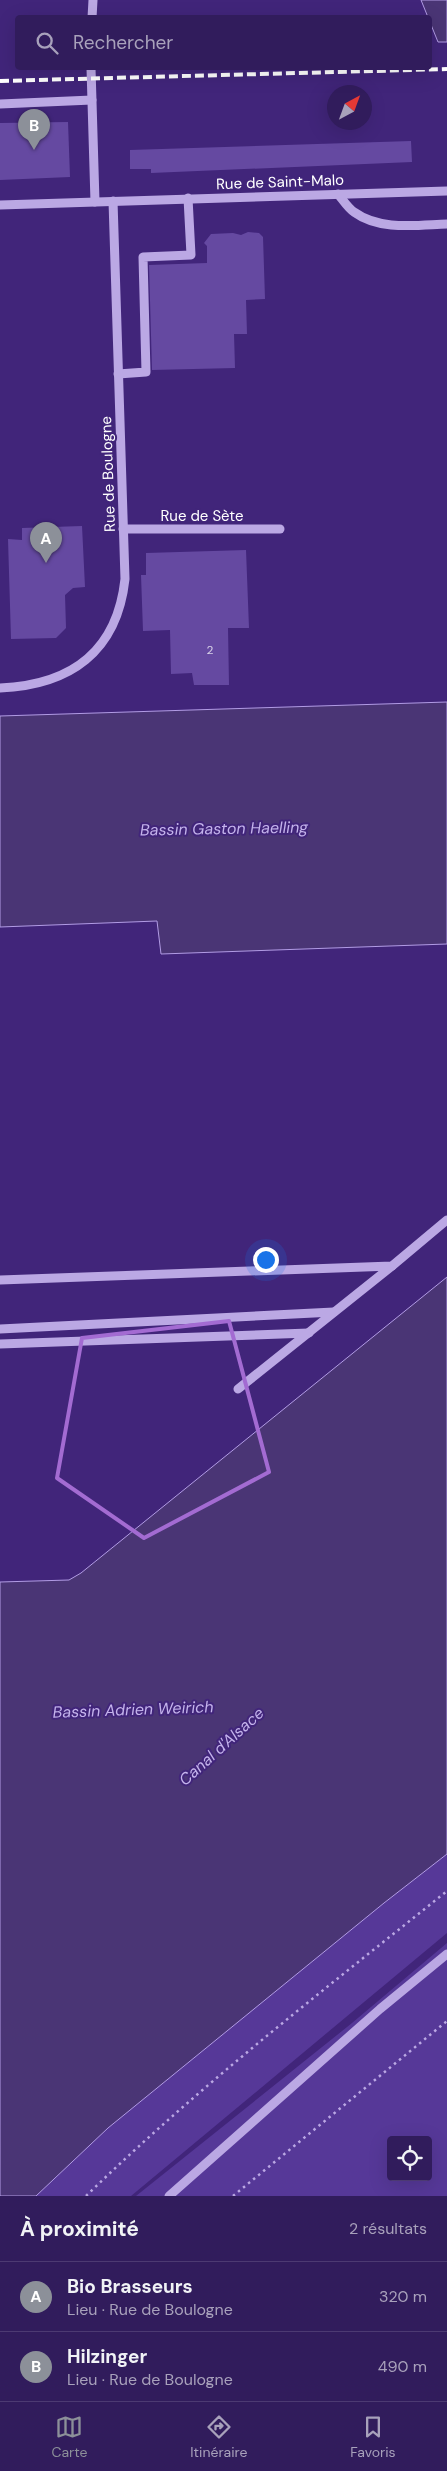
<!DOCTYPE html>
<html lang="fr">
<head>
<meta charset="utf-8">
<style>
	body { margin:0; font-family:"DM Sans",sans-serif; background:#392562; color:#f1f3f6 }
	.controls { position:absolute; right:15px; bottom:15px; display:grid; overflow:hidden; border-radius:5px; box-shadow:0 5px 20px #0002 }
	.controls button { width:45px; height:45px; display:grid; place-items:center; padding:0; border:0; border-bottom:1px solid #4c3a72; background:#311c5c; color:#f1f3f6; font:25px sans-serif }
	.compass { position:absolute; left:327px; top:85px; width:45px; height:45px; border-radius:50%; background:#311c5c; box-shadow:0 5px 20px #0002; rotate:41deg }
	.you { position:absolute; left:265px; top:1259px; width:18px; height:18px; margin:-12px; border:4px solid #fff; border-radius:50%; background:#1a73e8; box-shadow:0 0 0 8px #1a73e833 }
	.badge { display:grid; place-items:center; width:32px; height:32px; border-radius:50%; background:#8c9099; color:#fff; font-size:16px; font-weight:700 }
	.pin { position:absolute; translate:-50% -41px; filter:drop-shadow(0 1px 2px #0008) }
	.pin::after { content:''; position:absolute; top:26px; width:18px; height:15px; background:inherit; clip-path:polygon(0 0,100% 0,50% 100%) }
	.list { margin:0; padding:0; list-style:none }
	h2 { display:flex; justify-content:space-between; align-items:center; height:65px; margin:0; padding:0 20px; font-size:21px }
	h2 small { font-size:16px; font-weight:400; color:#a8a1bb }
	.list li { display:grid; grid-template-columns:32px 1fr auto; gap:15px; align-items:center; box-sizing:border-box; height:70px; padding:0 20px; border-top:1px solid #4c3a72 }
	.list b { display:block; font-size:19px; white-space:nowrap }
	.list p { margin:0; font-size:16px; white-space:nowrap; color:#a8a1bb }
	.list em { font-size:16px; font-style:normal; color:#a8a1bb }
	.icon { flex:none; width:28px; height:28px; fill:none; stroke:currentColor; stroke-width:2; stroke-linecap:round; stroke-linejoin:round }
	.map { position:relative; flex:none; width:447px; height:2196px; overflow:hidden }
	.search { position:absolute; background:#311c5c; box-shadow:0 5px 20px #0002; left:15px; right:15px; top:15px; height:55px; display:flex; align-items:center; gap:12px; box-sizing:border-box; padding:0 18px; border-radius:5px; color:#a8a1bb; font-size:19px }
	.sheet { height:205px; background:#311c5c }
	nav { display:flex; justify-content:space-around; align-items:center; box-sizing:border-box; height:70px; border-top:1px solid #4c3a72; background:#311c5c; font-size:14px; color:#a8a1bb }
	nav a { display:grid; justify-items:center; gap:2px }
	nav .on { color:#8c9099 }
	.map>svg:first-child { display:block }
	.green { fill:#563898; fill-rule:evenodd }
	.water { fill:#4a3575; stroke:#b29ce5 }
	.building { fill:#6549a1 }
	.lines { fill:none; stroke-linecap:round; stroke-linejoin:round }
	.path { stroke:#bba8e4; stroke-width:2.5; stroke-dasharray:2.5 4; stroke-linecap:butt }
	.minor { stroke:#bba8e4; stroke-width:9 }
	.rail { stroke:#fff; stroke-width:4; stroke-dasharray:9 4; stroke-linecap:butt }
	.marked { fill:none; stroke:#a36bd2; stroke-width:4; stroke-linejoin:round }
	.labels { text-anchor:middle; stroke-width:4; stroke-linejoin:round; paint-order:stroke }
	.number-label { font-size:12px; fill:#d8d2e8 }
	.street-label { font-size:15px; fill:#fff; stroke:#41257a }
	.water-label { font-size:16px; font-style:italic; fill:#c4b3ec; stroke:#41257a }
</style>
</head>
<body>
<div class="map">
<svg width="447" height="2196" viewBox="0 0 447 2196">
	<rect width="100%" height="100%" fill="#41257a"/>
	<g class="green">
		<path d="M447 1854V1933L131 2196H36L108 2128 384 1903Z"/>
		<path d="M447 1943V2196H136L352 2023ZM391 2140H428V2177H391Z"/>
	</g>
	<g class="water">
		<path d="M421 0H447V42H438Z"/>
		<path d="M447 702V944L161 954 157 921 0 927V716Z"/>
		<path d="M447 1277V1854L384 1903 108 2128 36 2196H0V1582L69 1580 81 1573Z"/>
	</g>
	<g class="building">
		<path d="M68 122 70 177 0 180V123Z"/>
		<path d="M411 141 412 162 151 173V169H130V150Z"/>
		<path d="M248 232 259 233 263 237 265 299 246 300 247 334H234L235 368 152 370 149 265 207 263V246L204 243 211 234 233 233 241 235Z"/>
		<path d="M82 526 85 587 73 588 65 595 66 628 56 638 11 639 8 539 22 540V528Z"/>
		<path d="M246 550 249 628H228L229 685H194L192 673 171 674 170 630 143 631 141 575H146V553Z"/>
	</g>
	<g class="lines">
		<g class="path">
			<path d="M86 2196C199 2086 325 1989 447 1891"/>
			<path d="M233 2196 447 2021"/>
		</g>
		<g class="minor">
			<path d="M92 18 93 0"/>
			<path d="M91 68 95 202"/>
			<path d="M0 104 92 100"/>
			<path d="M338 194C343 200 348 208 354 212 380 231 417 225 447 224"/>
			<path d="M0 205 447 191"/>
			<path d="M118 374 146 372 143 257 191 255 188 198"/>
			<path d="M123 529H280"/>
			<path d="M0 688C70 685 117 652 125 579L113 201"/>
			<path d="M0 1280 392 1266 447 1220"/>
			<path d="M0 1329 334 1312"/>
			<path d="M0 1344 309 1333"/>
			<path d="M238 1389 392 1266"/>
			<path d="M169 2196 380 2009 447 1954"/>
		</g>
		<path class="rail" d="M0 81 447 69"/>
	</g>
	<path class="marked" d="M229 1321 269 1472 144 1538 57 1478 82 1338Z"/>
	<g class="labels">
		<g class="number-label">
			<text x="210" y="654">2</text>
		</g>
		<g class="street-label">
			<text transform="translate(280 182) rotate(-2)" y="5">Rue de Saint-Malo</text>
			<text transform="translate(108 474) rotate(-92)" y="5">Rue de Boulogne</text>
			<text x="202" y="521">Rue de Sète</text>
		</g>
		<g class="water-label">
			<text transform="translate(224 828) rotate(-1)" y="6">Bassin Gaston Haelling</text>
			<text transform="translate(133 1709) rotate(-2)" y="6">Bassin Adrien Weirich</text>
			<text transform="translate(221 1746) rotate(-42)" y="6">Canal d'Alsace</text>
		</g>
	</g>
</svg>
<div class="controls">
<button><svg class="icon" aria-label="locate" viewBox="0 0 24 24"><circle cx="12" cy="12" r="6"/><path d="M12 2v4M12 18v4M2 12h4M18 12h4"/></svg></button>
</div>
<svg class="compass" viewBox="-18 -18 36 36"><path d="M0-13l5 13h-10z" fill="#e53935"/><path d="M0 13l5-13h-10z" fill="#a8a1bb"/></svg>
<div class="you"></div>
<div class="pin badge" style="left:46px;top:563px">A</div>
<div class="pin badge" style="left:34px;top:150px">B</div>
<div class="search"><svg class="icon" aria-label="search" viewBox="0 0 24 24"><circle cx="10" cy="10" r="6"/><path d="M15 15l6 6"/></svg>Rechercher</div>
</div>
<section class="sheet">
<h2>À proximité<small>2 résultats</small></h2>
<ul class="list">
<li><span class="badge">A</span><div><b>Bio Brasseurs</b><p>Lieu · Rue de Boulogne</p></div><em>320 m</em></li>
<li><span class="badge">B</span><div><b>Hilzinger</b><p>Lieu · Rue de Boulogne</p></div><em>490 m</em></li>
</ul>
</section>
<nav>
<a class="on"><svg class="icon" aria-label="map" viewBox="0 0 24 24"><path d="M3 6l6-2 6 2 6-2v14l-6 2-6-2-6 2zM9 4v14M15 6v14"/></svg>Carte</a>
<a><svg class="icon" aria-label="directions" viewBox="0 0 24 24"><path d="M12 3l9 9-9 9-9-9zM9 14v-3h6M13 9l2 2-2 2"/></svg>Itinéraire</a>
<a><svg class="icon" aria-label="saved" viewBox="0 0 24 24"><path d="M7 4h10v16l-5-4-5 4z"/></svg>Favoris</a>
</nav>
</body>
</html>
